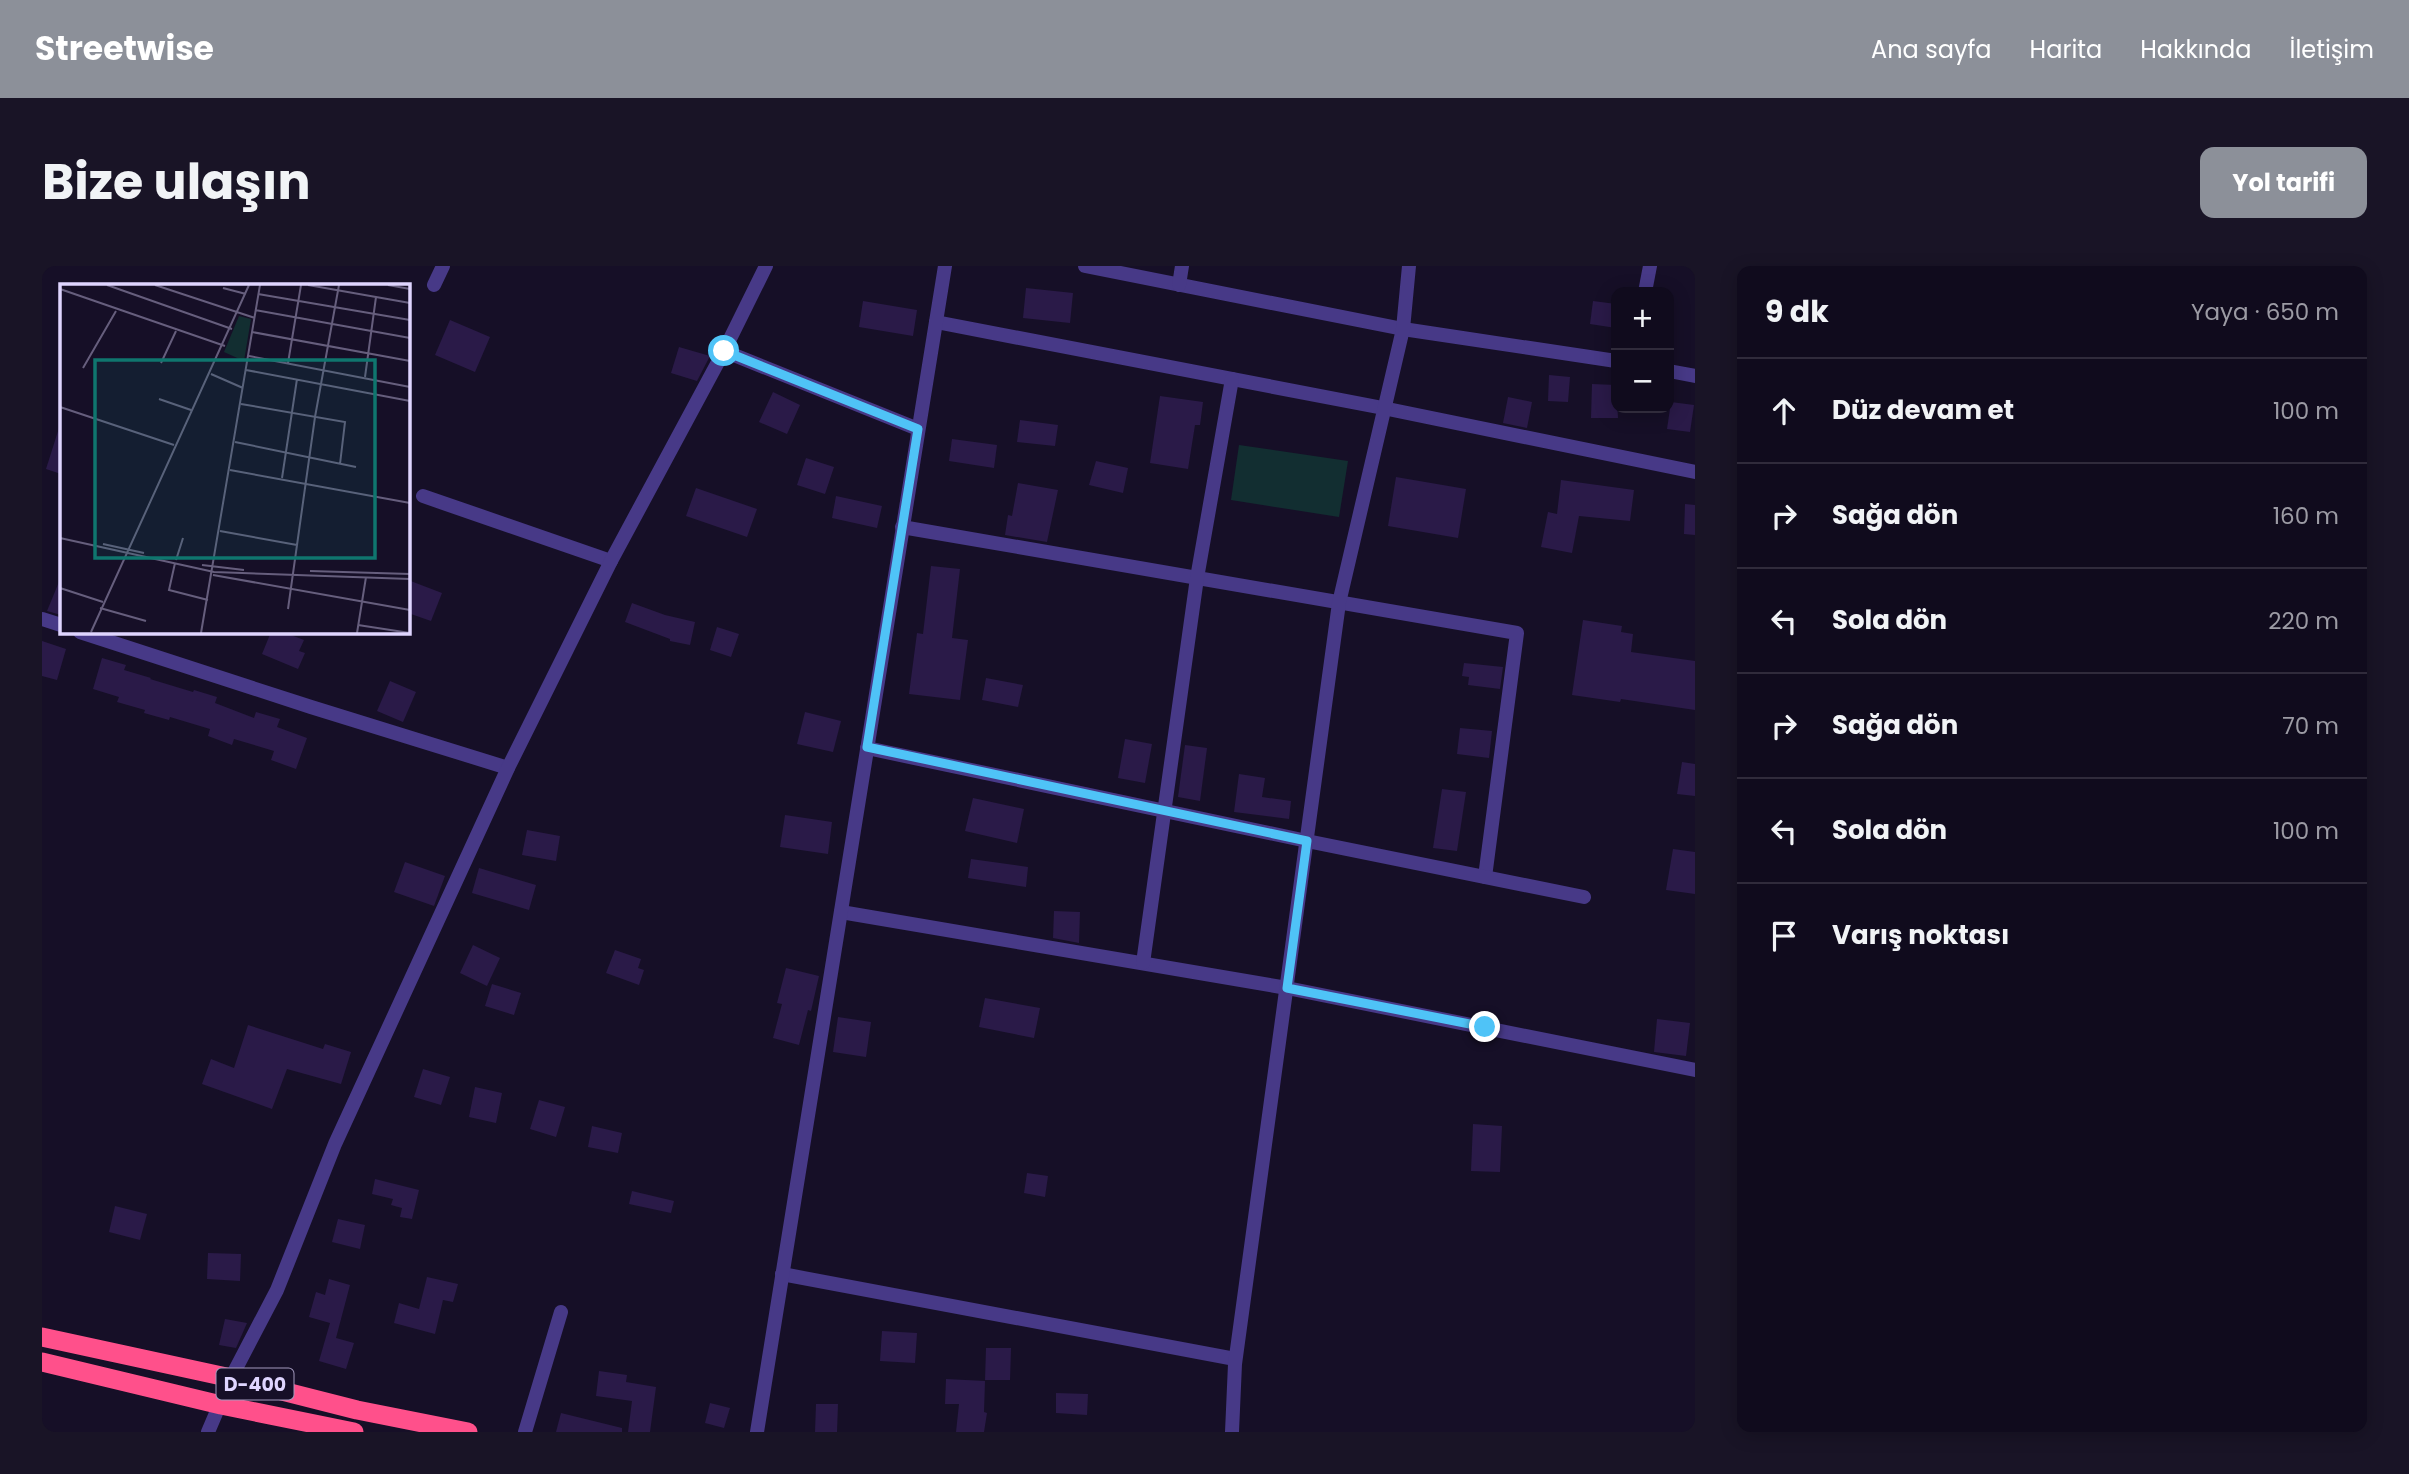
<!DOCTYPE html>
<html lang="tr">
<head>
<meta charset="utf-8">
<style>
	body { margin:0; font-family:Poppins,sans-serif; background:#191426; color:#f1f3f6 }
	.controls { position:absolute; right:21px; top:21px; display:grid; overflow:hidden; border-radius:14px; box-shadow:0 4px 18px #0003 }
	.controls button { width:63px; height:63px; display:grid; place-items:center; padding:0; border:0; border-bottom:2px solid #302b3b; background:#100b1d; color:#f1f3f6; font:35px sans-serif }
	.stop { position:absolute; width:21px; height:21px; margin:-16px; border:5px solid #4fc3f7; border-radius:50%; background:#fff }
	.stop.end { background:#4fc3f7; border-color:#fff; box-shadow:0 2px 7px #0008 }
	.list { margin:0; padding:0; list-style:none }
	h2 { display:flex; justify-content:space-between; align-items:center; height:91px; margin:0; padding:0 28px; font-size:30px }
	h2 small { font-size:23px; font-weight:400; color:#9c9ba4 }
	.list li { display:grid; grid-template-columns:46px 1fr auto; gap:21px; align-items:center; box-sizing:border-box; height:105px; padding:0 28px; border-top:2px solid #302b3b }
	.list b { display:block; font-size:26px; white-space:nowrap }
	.list em { font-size:23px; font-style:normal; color:#9c9ba4 }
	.icon { flex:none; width:38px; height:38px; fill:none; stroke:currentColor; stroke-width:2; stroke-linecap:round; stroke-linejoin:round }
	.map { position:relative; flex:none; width:1653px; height:1166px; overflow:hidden; border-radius:14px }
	header { display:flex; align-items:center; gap:42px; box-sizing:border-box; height:98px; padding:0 35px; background:#8c9099; color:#fff }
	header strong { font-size:33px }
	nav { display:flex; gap:38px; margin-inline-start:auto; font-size:24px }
	.intro { display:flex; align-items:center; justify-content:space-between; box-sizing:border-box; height:168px; padding:0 42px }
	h1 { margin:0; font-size:49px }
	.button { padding:18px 32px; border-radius:14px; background:#8c9099; color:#fff; font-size:24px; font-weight:700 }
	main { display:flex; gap:42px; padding:0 42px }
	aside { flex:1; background:#100b1d; border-radius:14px; box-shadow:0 4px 18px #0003 }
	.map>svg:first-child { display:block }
	.green { fill:#122e31 }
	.building { fill:#2a1a48 }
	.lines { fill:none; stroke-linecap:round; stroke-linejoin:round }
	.minor { stroke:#473987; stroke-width:14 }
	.highway { stroke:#ff508b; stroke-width:19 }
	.route { stroke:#4fc3f7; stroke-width:9 }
	.labels { text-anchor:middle; stroke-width:5; stroke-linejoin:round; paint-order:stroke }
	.shield { fill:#160f27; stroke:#a39abe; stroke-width:2 }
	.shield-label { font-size:19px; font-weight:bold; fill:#dfd5ff }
	.inset-road { fill:none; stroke:#665e7d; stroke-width:2 }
	.view { fill:#0f766e; fill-opacity:0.15; stroke:#0f766e; stroke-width:3.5 }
	.inset-edge { fill:none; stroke:#dfd5ff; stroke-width:3.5 }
</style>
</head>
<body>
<header>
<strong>Streetwise</strong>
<nav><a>Ana sayfa</a><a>Harita</a><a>Hakkında</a><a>İletişim</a></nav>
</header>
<div class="intro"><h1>Bize ulaşın</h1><a class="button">Yol tarifi</a></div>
<main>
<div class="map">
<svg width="1653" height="1166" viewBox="0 0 1653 1166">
	<rect width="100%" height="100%" fill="#160f27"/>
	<path class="green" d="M1197 179 1306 195 1297 251 1189 234Z"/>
	<g class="building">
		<path d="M984 22 1031 27 1028 57 981 52Z"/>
		<path d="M821 35 875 44 871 70 817 61Z"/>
		<path d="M1551 35 1574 38V62L1548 58Z"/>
		<path d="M408 54 448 71 433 106 393 89Z"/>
		<path d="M637 81 668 90 655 115 629 107Z"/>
		<path d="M1507 109 1528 111 1526 136 1506 135Z"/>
		<path d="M1550 118 1574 119 1576 152H1549Z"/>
		<path d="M731 126 758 139 745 168 717 156Z"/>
		<path d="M1118 130 1161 136 1158 159H1153L1146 203 1108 197Z"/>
		<path d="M1466 131 1490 136 1485 162 1461 157Z"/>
		<path d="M1629 136 1652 139 1648 166 1625 163Z"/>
		<path d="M978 154 1016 159 1013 180 975 176Z"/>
		<path d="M17 162H19V208L4 203Z"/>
		<path d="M910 173 955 179 952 202 907 195Z"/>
		<path d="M764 192 792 201 783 228 755 219Z"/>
		<path d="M1054 195 1086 202 1081 227 1047 219Z"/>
		<path d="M1354 211 1424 223 1416 272 1346 260Z"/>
		<path d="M1519 214 1592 224 1588 255 1537 250 1530 287 1499 281 1506 246 1515 248Z"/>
		<path d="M976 217 1016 224 1005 276 963 269 966 249 970 250Z"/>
		<path d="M654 222 715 243 705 271 644 250Z"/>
		<path d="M794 230 840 240 835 262 790 252Z"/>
		<path d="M1643 238 1653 239V269L1642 268Z"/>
		<path d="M889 300 918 303 910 372 926 374 918 434 867 428 875 367 881 368Z"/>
		<path d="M19 311V349L5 345Z"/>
		<path d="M366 314 400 327 389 355 366 347Z"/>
		<path d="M590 337 623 349 653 356 648 379 628 375V373L583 356Z"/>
		<path d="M1541 354 1580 360 1579 366 1591 368 1589 386 1653 395V444L1579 433 1578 436 1530 429Z"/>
		<path d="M675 361 697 368 689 391 668 384Z"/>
		<path d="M229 366H241L262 374 257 385 263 387 256 403 220 388Z"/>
		<path d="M0 375 24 383 15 414 0 410Z"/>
		<path d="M60 392 84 399 82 404 109 412 108 413 151 426 152 424 175 431 173 437 212 452 214 446 238 453 235 461 265 472 254 503 229 494 232 485 192 473 190 479 166 470 168 463 128 451 127 454 102 447 103 444 75 436 77 431 51 423Z"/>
		<path d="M1422 397 1461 401 1458 423 1426 419 1427 411 1420 410Z"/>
		<path d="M944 412 981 419 976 441 940 434Z"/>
		<path d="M348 415 374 426 361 456 335 445Z"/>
		<path d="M763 446 799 455 791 486 755 478Z"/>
		<path d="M1418 462 1450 465 1447 492 1415 488Z"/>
		<path d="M1083 473 1110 478 1103 517 1076 512Z"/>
		<path d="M1143 479 1165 482 1158 535 1136 531Z"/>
		<path d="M1640 496 1653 498V530L1635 528Z"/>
		<path d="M1197 508 1223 512 1220 531 1249 535 1247 553 1192 546Z"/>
		<path d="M1400 523 1424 526 1415 585 1391 582Z"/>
		<path d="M931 532 982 543 975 577 923 565Z"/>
		<path d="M743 549 790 556 786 588 738 581Z"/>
		<path d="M485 564 518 570 514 595 480 589Z"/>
		<path d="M1631 583 1653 586V628L1624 624Z"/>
		<path d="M929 593 986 601 984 621 926 612Z"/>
		<path d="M363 596 403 610 392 640 352 626Z"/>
		<path d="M437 602 494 619 487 644 430 627Z"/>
		<path d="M1012 645 1038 646 1037 677 1011 672Z"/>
		<path d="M431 679 458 692 445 720 418 707Z"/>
		<path d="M573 684 599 693 596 702 602 704 597 719 564 707Z"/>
		<path d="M744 702 777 710 769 745 766 744 757 779 731 772 740 738 735 737Z"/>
		<path d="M450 718 479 727 472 749 443 740Z"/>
		<path d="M943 732 998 742 992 772 937 761Z"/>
		<path d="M796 751 829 756 824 791 791 786Z"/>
		<path d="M1615 753 1648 757 1644 790 1612 786Z"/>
		<path d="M206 759 281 783 283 778 309 786 299 818 245 803 230 843 160 818 169 793 192 802Z"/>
		<path d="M381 803 408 811 399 839 372 831Z"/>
		<path d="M433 821 460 827 454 857 427 851Z"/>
		<path d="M497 834 523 841 514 871 488 863Z"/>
		<path d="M1431 858 1460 860 1458 906 1429 905Z"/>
		<path d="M550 860 580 867 576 887 546 881Z"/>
		<path d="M985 907 1006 910 1003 931 982 927Z"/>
		<path d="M333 913 377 924 370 953 358 951 360 942 349 939 351 933 330 928Z"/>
		<path d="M590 925 632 935 629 947 587 938Z"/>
		<path d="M73 940 105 948 98 974 67 966Z"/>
		<path d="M296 953 323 959 318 983 290 976Z"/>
		<path d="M166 987 199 988 198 1015 165 1013Z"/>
		<path d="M385 1011 416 1018 411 1036 401 1034 393 1068 352 1057 357 1037 377 1043Z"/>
		<path d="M287 1013 308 1019 294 1072 312 1077 304 1103 277 1095 288 1057 267 1051 274 1026 283 1029Z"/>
		<path d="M183 1053 205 1057 194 1082 177 1079Z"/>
		<path d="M840 1065 875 1067 873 1097 838 1095Z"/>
		<path d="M944 1082H969L968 1114H943Z"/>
		<path d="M557 1105 585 1109 584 1116 614 1121 608 1166H586L590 1135 554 1130Z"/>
		<path d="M904 1113 943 1115 942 1146 945 1147 942 1166H914L917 1138H903Z"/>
		<path d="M1014 1127 1046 1128 1045 1149 1014 1147Z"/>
		<path d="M668 1137 688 1142 682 1162 663 1157Z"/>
		<path d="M774 1138H796L795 1166H773Z"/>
		<path d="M519 1147 580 1162V1166H514Z"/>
	</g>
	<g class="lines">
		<g class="minor">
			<path d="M1043 0 1361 63 1574 95"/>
			<path d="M392 19 401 0"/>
			<path d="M1137 19 1140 0"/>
			<path d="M1603 26 1608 0"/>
			<path d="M894 56 1341 142 1653 206"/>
			<path d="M682 85 876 163"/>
			<path d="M1627 105 1653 110"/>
			<path d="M381 230 569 295"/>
			<path d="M860 261 1475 367 1443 611"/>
			<path d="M0 353 19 359"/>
			<path d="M38 366 269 441 466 502"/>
			<path d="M825 482 1265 575 1542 631"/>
			<path d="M799 646 1245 722 1653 804"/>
			<path d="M1101 697 1155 312 1190 113"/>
			<path d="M740 1008 1193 1093"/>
			<path d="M166 1166 189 1112 235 1024 293 878 466 502 569 295 682 85 724 0"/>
			<path d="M483 1166 519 1046"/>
			<path d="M715 1166 903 0"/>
			<path d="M1190 1166 1193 1098 1297 337 1361 63 1367 0"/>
		</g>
		<g class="highway">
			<path d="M0 1071 189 1112 315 1144 426 1166"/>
			<path d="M0 1096 179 1139 312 1166"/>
		</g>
	</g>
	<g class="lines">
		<path class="route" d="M682 85 876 163 825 481 1265 575 1245 722 1443 761"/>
	</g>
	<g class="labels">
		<rect class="shield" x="174.5" y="1102.5" width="77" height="31" rx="5"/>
		<g class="shield-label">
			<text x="213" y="1125">D-400</text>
		</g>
	</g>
	<g transform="translate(18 18)">
		<rect width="350" height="350" fill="#160f27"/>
		<path d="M179 32 191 35 184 77 164 68Z" fill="#122e31"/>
		<path class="inset-road" d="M47 1 172 45M95 1 195 34M248 1 350 19M328 1 350 5M163 4 186 10M0 5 165 62M198 10 350 36M195 26 350 54M192 48 350 77M189 72 350 103M101 79 116 47M228 79 241 1M23 84 56 27M186 86 350 117M151 90 183 104M305 93 316 13M99 115 131 126M181 120 285 138 280 180M0 123 114 161M175 158 296 183M170 186 350 219M222 194 237 95M160 247 237 261M0 254 154 288 350 295M43 260 84 269M116 276 123 254M115 279 109 306 148 316M142 281 184 286M250 287 350 290M153 291 350 326M0 304 43 318M40 324 86 337M228 325 255 133 279 1M298 341 350 349M31 348 189 1M141 349 200 1M297 349 306 293"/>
		<path class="view" d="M35 76H315V274H35Z"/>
		<rect width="350" height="350" class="inset-edge"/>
	</g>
</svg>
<div class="controls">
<button>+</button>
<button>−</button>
</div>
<div class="stop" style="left:682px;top:85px"></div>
<div class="stop end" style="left:1443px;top:761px"></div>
</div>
<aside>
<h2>9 dk<small>Yaya · 650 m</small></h2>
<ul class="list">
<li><svg class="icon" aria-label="ahead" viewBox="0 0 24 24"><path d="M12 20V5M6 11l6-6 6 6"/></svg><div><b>Düz devam et</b></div><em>100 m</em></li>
<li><svg class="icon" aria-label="right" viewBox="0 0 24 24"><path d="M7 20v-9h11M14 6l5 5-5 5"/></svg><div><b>Sağa dön</b></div><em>160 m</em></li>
<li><svg class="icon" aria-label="left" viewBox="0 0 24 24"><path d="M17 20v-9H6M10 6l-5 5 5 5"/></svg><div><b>Sola dön</b></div><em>220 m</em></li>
<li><svg class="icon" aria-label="right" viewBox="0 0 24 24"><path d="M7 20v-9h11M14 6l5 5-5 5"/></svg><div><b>Sağa dön</b></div><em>70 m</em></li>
<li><svg class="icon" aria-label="left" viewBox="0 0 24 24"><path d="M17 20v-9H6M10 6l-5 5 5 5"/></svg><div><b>Sola dön</b></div><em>100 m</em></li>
<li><svg class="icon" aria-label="arrive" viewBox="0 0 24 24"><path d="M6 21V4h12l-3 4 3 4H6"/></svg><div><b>Varış noktası</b></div></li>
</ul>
</aside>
</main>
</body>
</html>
